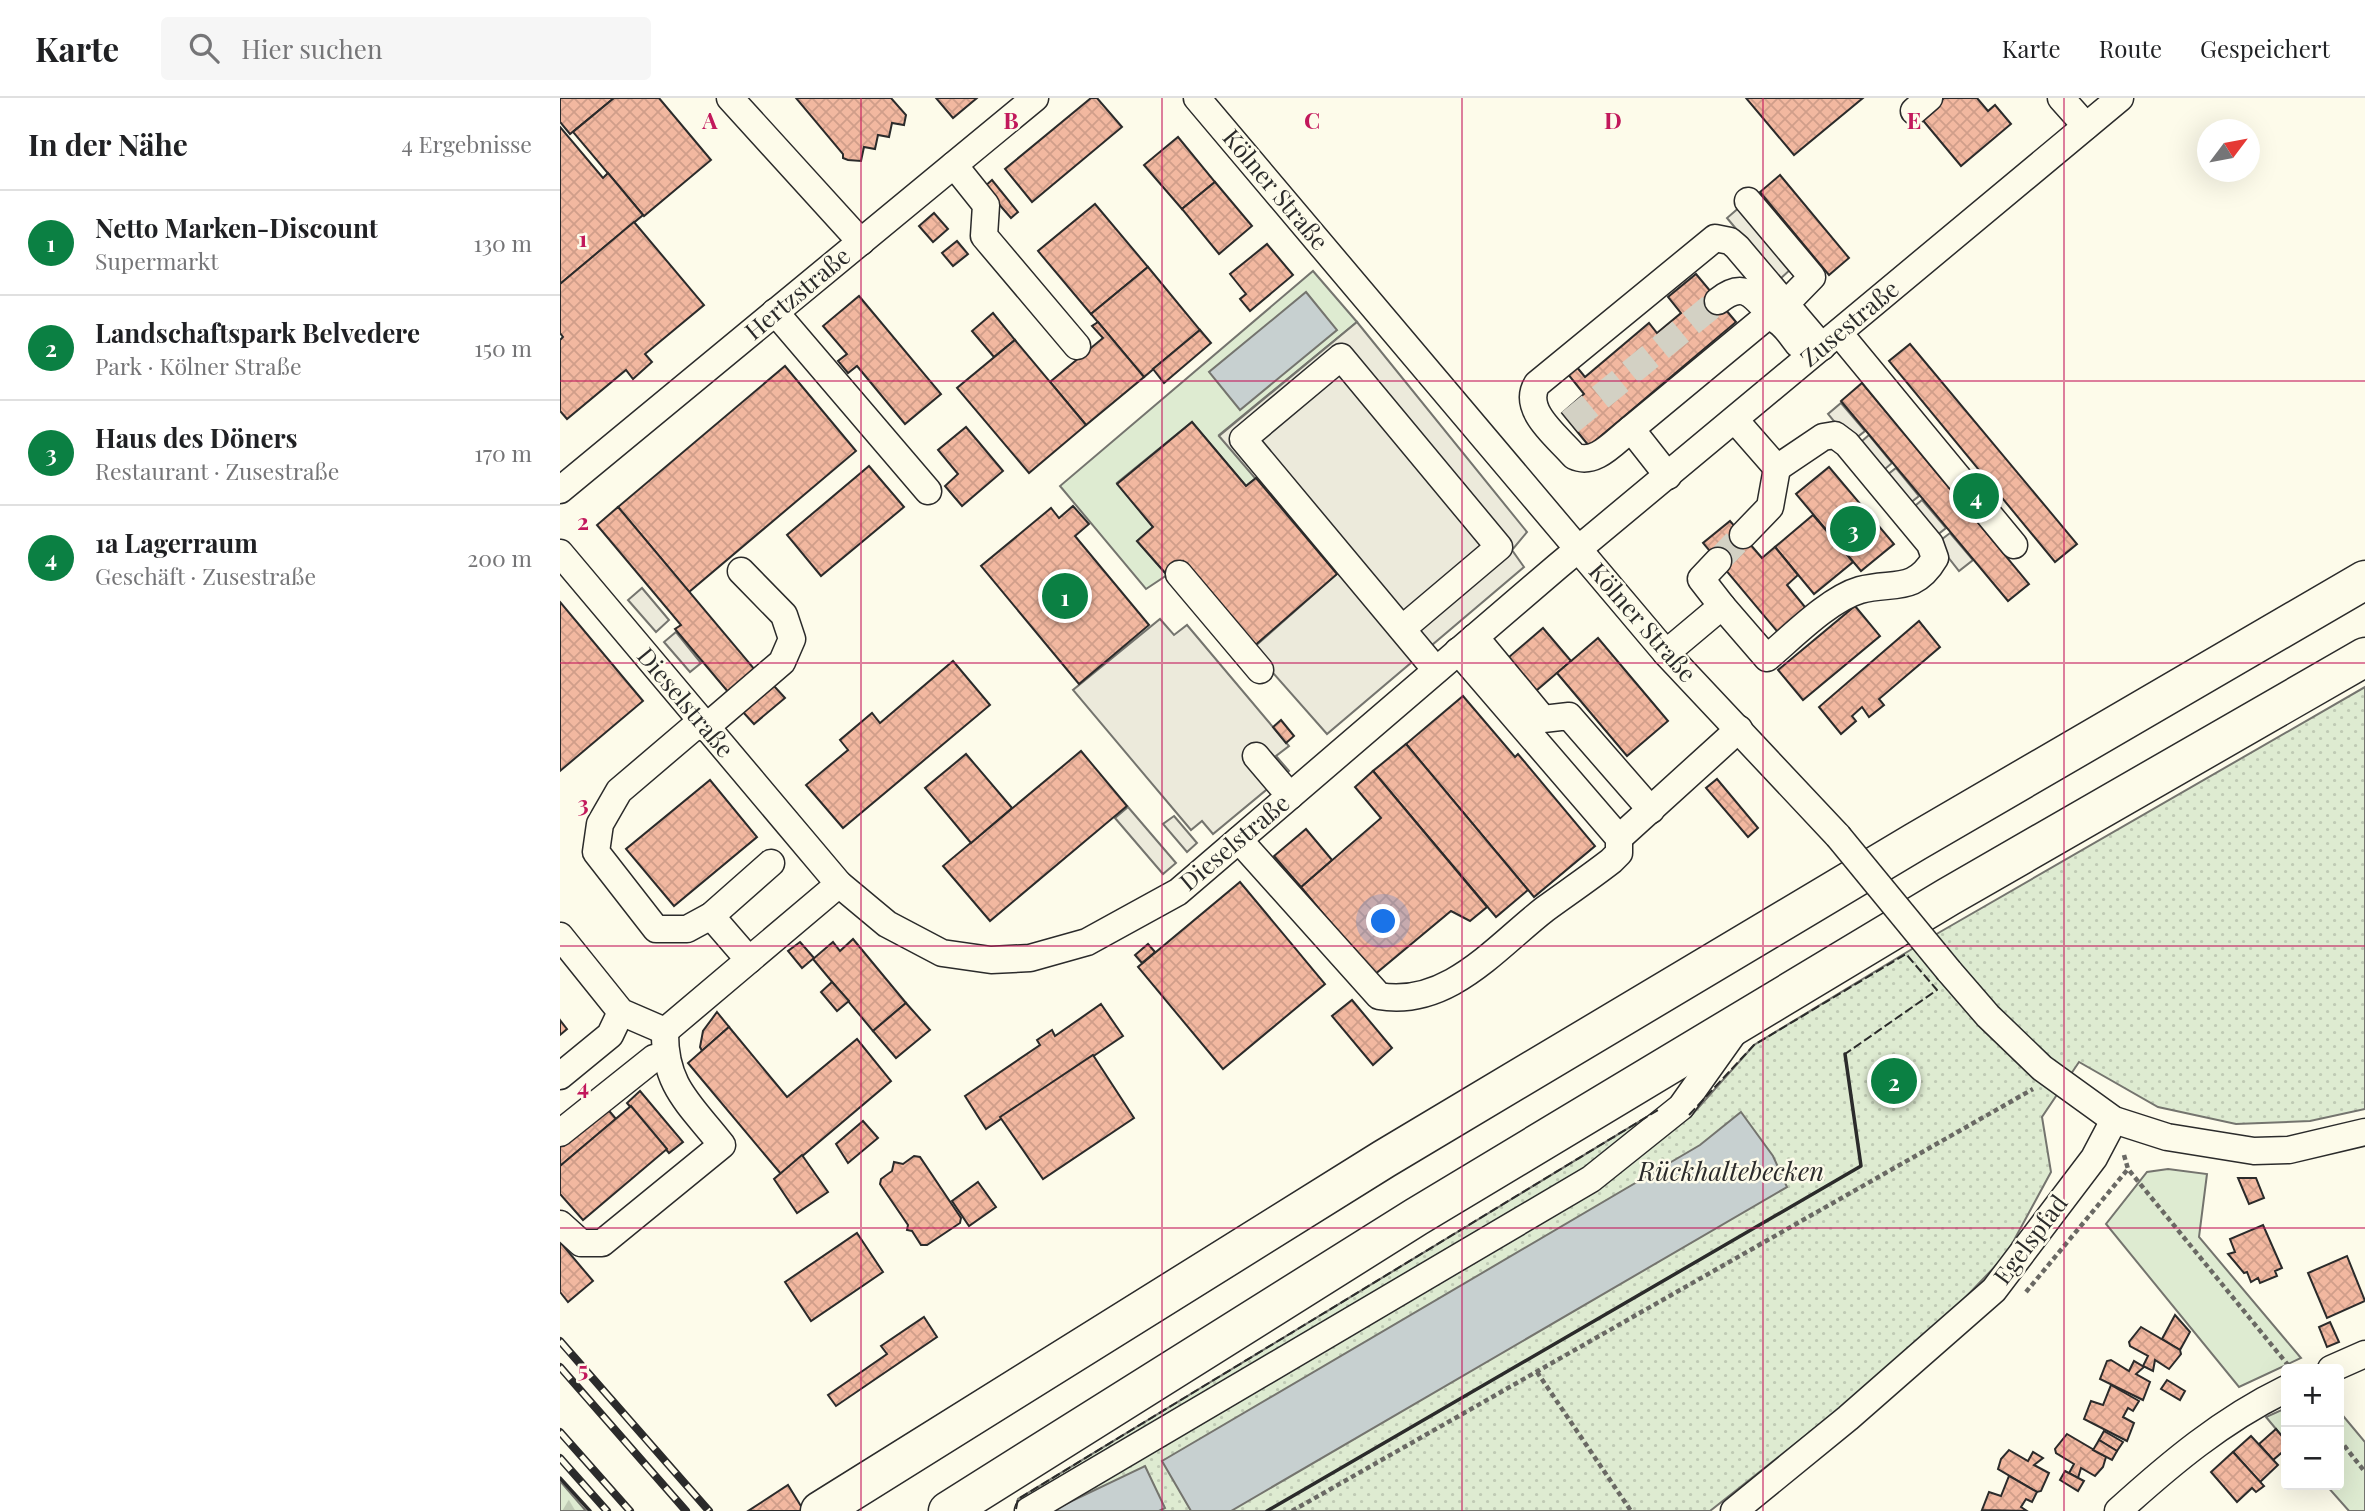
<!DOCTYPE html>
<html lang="de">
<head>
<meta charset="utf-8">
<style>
	body { margin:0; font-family:"Playfair Display",serif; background:#f6f6f6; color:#202124 }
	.controls { position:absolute; right:21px; bottom:21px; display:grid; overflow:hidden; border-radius:7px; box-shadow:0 7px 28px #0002 }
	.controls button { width:63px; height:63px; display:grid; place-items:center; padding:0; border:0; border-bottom:2px solid #e0e0e0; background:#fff; color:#202124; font:35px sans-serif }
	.compass { position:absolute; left:1637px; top:21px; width:63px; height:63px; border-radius:50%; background:#fff; box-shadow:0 7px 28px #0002; rotate:58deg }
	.you { position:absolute; left:824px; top:824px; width:24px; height:24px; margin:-18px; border:5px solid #fff; border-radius:50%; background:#1a73e8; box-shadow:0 0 0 10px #1a73e833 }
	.badge { display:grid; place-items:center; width:46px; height:46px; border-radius:50%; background:#0b8043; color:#fff; font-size:23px; font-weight:700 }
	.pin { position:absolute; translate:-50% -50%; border:4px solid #fff; box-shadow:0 2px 7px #0006 }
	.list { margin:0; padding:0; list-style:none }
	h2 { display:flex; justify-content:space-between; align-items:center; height:91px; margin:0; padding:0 28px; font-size:30px }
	h2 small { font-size:23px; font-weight:400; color:#757577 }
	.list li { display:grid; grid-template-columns:46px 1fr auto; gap:21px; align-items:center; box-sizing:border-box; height:105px; padding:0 28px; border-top:2px solid #e0e0e0 }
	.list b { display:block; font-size:26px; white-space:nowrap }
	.list p { margin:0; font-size:23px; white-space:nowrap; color:#757577 }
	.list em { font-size:23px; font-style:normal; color:#757577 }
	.icon { flex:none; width:38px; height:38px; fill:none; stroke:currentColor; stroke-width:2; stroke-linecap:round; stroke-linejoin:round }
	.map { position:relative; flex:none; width:1805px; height:1413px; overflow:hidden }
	header { display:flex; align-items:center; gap:42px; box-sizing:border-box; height:98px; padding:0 35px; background:#fff; border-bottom:2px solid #e0e0e0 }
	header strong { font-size:33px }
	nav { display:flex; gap:38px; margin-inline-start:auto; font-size:24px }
	.search { width:490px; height:63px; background:#f6f6f6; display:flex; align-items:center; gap:18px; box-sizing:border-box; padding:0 24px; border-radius:7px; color:#757577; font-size:26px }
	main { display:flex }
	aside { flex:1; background:#fff }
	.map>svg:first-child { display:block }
	.grass { fill:#deebd1; stroke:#74746e; stroke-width:2 }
	.forest { fill:url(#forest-firs); stroke:#74746e; stroke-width:2 }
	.park { fill:url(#park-dots); stroke:#74746e; stroke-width:2 }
	.parking { fill:#eceadb; stroke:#74746e; stroke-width:2 }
	.water { fill:#c7d0d0; stroke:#74746e; stroke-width:2 }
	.building { fill:url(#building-cross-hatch); stroke:#2b2b2b; stroke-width:2 }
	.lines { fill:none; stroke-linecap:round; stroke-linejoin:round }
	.minor-tunnel { stroke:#d3d1c4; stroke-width:26; stroke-dasharray:26 13; stroke-linecap:butt }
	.minor-casing { stroke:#2b2b2b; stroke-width:29 }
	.highway-casing { stroke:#2b2b2b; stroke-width:41 }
	.path { stroke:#6a6964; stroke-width:4.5; stroke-dasharray:5 3.5; stroke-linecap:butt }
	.minor { stroke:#fdfbea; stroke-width:26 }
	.highway { stroke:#fdfbea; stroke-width:38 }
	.rail-casing { stroke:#2b2b2b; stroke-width:8 }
	.rail { stroke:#fdfbea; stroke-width:5; stroke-dasharray:16; stroke-linecap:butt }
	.minor-bridge-casing { stroke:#2b2b2b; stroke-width:29; stroke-linecap:butt }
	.minor-bridge { stroke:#fdfbea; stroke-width:26 }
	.fence { stroke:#2b2b2b; stroke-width:2; stroke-dasharray:9 3.5; stroke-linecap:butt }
	.wall { stroke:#2b2b2b; stroke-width:3.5 }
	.grid { fill:none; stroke:#c2185b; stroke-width:2; stroke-opacity:0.55 }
	.labels { text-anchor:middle; stroke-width:5; stroke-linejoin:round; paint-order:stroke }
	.street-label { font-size:24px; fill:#2b2b2b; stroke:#fdfbea }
	.water-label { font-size:26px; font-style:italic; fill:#2b2b2b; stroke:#fdfbea }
	.grid-label { font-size:23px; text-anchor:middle; font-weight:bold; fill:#c2185b; stroke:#fdfbea; stroke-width:5; stroke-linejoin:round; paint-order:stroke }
</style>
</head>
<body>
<header>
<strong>Karte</strong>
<div class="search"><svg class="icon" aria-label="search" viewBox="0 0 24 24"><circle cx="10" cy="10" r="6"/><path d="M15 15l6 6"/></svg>Hier suchen</div>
<nav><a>Karte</a><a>Route</a><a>Gespeichert</a></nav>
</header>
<main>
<aside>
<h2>In der Nähe<small>4 Ergebnisse</small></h2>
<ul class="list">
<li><span class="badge">1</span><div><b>Netto Marken-Discount</b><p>Supermarkt</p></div><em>130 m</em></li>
<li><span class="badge">2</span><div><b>Landschaftspark Belvedere</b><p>Park · Kölner Straße</p></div><em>150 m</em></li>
<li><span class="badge">3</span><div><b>Haus des Döners</b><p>Restaurant · Zusestraße</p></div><em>170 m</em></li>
<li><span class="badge">4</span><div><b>1a Lagerraum</b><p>Geschäft · Zusestraße</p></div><em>200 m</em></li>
</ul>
</aside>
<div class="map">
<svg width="1805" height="1413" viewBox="0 0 1805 1413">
	<defs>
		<pattern id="forest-firs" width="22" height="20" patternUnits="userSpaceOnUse" patternTransform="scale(1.75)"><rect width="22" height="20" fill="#deebd1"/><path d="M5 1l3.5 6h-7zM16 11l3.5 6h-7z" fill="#bfcab4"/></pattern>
		<pattern id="park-dots" width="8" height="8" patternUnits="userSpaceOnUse" patternTransform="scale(1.75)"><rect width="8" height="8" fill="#deebd1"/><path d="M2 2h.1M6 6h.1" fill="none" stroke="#bfcab4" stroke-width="1.8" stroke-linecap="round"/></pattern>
		<pattern id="building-cross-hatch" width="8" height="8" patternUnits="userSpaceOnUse" patternTransform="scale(1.75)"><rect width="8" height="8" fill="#f2b8a0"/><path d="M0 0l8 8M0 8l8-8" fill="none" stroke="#d09e8a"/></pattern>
	</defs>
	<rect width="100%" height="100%" fill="#fdfbea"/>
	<g class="grass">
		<path d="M753 173 797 224 659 337 696 380 686 388 632 324 557 385 593 429 577 443 607 477 586 491 500 388Z"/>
		<path d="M1608 1071 1647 1076 1639 1139 1741 1260 1679 1289 1546 1126 1587 1074Z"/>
		<path d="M1726 1310V1343L1706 1319Z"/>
		<path d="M1779 1313 1805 1344V1413H1789L1766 1387H1779Z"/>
	</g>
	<path class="forest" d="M0 1383 26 1413H0Z"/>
	<path class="park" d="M1805 589V1011L1750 1023 1676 1026 1598 1009 1519 964 1482 1019 1491 1074 1446 1157 1359 1248 1150 1413H455L458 1401 1113 1003 1130 1019 1194 947 1380 834Z"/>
	<g class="parking">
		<path d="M1181 108 1232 170 1219 182 1167 120Z"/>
		<path d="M797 224 967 434 952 452 964 469 767 636 692 551 777 476 659 338Z"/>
		<path d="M1281 305 1305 333 1291 344 1268 316Z"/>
		<path d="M1309 337 1332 365 1318 377 1295 349Z"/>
		<path d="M1336 370 1359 398 1345 409 1322 381Z"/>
		<path d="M1362 402 1386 430 1372 441 1349 413Z"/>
		<path d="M1390 435 1413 462 1399 473 1377 445Z"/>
		<path d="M82 490 109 522 96 534 68 502Z"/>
		<path d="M600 521 614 537 627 527 729 648 716 658 729 673 653 736 642 723 631 732 513 592Z"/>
		<path d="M116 534 141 565 130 574 104 544Z"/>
		<path d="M568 709 616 765 603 776 555 720Z"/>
		<path d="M614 718 637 745 627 754 603 726Z"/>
	</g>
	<g class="water">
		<path d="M746 194 777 232 680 312 649 274Z"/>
		<path d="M1181 1014 1213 1058 1227 1089 671 1413H631L602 1363 1140 1047Z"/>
		<path d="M585 1368 605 1410 599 1413H491Z"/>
	</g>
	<g class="building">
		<path d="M0 0H54L10 36 0 24Z"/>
		<path d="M54 0H99L151 62 84 118 13 34Z"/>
		<path d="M236 0H331L346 17 344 27 332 25 329 39 318 37 315 51 304 49 301 63 288 62 283 60V56Z"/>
		<path d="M376 0H417L393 20Z"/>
		<path d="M531 0H537L562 29 472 104 445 71Z"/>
		<path d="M1186 0H1303L1234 57Z"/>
		<path d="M1384 0H1417L1428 13 1435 7 1451 26 1401 68 1361 20Z"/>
		<path d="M0 29 43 80 48 75 83 117 0 186Z"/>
		<path d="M618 39 655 84 622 111 584 67Z"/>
		<path d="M1220 77 1289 160 1269 177 1200 94Z"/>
		<path d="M432 82 458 114 451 120 424 89Z"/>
		<path d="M655 84 692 128 659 156 622 111Z"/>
		<path d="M535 106 588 169 531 216 478 153Z"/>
		<path d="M374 115 388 131 373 144 359 128Z"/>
		<path d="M74 124 144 207 85 256 92 264 73 281 66 272 7 321 0 313V242L3 239 0 235V186Z"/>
		<path d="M397 143 408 156 393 168 382 155Z"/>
		<path d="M707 146 733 177 690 213 680 201 686 196 670 176Z"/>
		<path d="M588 169 640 232 584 279 531 216Z"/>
		<path d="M1136 176 1176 224 1029 348 1002 315 1024 296 1007 275 1016 268 1025 279 1089 225 1097 235 1121 215 1108 199Z"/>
		<path d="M299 198 381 296 345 326 297 268 288 275 278 263 287 256 263 228Z"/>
		<path d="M433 215 455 242 434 259 412 233Z"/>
		<path d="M538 224 584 279 526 327 490 284 543 240 532 228Z"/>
		<path d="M640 232 651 245 604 285 593 271Z"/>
		<path d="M455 242 526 327 469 375 397 290Z"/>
		<path d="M1350 246 1517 446 1495 464 1329 263Z"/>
		<path d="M225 268 296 353 129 494 58 409Z"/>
		<path d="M1302 285 1469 486 1448 503 1281 303Z"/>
		<path d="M632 324 686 388 696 380 777 476 693 549 623 463 607 477 577 443 593 429 557 386Z"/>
		<path d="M406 329 443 373 402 408 385 388 398 376 378 352Z"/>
		<path d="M309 368 344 409 261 478 227 437Z"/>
		<path d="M1269 369 1334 446 1301 473 1236 396Z"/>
		<path d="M513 408 529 426 515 438 589 527 519 586 421 468 491 410 499 420Z"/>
		<path d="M58 409 196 573 169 595 115 531 121 527 37 427Z"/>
		<path d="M1253 417 1293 464 1254 496 1215 449Z"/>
		<path d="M1170 423 1202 460 1215 449 1238 477 1227 487 1249 514 1221 538 1143 445Z"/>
		<path d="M0 504 83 603 0 673Z"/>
		<path d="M1295 508 1320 538 1243 602 1218 572Z"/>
		<path d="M1359 523 1380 549 1319 601 1324 607 1309 619 1302 609 1292 618 1296 623 1281 636 1259 609Z"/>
		<path d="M983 530 1011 563 970 598 942 565Z"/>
		<path d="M1038 540 1108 623 1067 658 997 575Z"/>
		<path d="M393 563 430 607 283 730 246 687 288 652 280 642 312 615 320 625Z"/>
		<path d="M214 588 225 600 194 626 183 614Z"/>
		<path d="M903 598 955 659 958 656 1035 748 974 799 846 646Z"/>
		<path d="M721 622 734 638 726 645 713 629Z"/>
		<path d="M846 646 968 792 936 819 813 673Z"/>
		<path d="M521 653 567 708 430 823 383 768Z"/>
		<path d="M406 656 452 710 411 745 365 690Z"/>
		<path d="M813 673 927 809 910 823 891 813 814 877 741 789 821 720 795 689Z"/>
		<path d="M1157 681 1198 730 1188 739 1146 690Z"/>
		<path d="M150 682 197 739 114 808 66 751Z"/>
		<path d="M746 731 772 762 741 789 714 758Z"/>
		<path d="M680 784 765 886 663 971 578 869Z"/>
		<path d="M293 841 346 905 313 933 253 861 273 844 280 853Z"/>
		<path d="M240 844 254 860 242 870 228 853Z"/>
		<path d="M588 846 595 854 582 865 575 857Z"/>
		<path d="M272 884 289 903 277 913 261 894Z"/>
		<path d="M792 902 832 950 813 967 772 918Z"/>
		<path d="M346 905 370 932 336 960 313 933Z"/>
		<path d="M541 906 563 938 426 1031 405 998 480 947 477 942 492 932 495 938Z"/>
		<path d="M157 914 169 929 142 953 140 949 143 933Z"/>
		<path d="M0 922 7 931 0 937Z"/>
		<path d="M169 929 227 999 297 941 331 983 221 1076 128 965Z"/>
		<path d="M533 957 574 1020 483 1081 440 1019Z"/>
		<path d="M80 993 123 1044 109 1055 67 1005Z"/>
		<path d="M45 1008 56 1021 0 1068V1046Z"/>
		<path d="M71 1008 107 1051 23 1122 0 1096V1068Z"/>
		<path d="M303 1023 318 1040 288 1065 276 1046Z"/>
		<path d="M242 1057 268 1094 237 1115 214 1081Z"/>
		<path d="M354 1058 360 1059 401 1120 400 1125 367 1147H361L352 1133 347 1132 348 1127 320 1086 321 1081 332 1073 334 1064 343 1066Z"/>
		<path d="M1678 1080H1696L1704 1100 1689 1106Z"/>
		<path d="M418 1084 436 1109 409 1128 392 1103Z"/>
		<path d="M1703 1127 1722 1170 1715 1173 1717 1178 1700 1185 1698 1180 1691 1184 1687 1174 1684 1175 1668 1156 1675 1154 1670 1141Z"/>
		<path d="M297 1135 323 1174 251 1223 225 1184Z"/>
		<path d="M0 1144 33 1183 8 1204 0 1194Z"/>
		<path d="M1787 1158 1805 1203 1767 1220 1748 1175Z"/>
		<path d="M1615 1217 1630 1234 1620 1252 1602 1241Z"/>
		<path d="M364 1219 377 1239 276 1308 268 1297 327 1256 321 1248Z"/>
		<path d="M1770 1224 1779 1244 1767 1249 1759 1229Z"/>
		<path d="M1581 1229 1620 1252 1621 1256 1609 1271 1595 1262 1593 1273 1583 1268 1588 1258 1570 1248 1569 1244Z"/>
		<path d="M1551 1262 1569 1273 1574 1263 1584 1269 1576 1276 1590 1284 1583 1302 1540 1281 1547 1263Z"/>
		<path d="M1607 1282 1625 1293 1620 1302 1601 1291Z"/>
		<path d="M1551 1287 1579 1303 1573 1313 1568 1310 1563 1319 1574 1325 1567 1343 1524 1321 1531 1303 1543 1307Z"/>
		<path d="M1716 1331 1726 1343V1351L1713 1362 1699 1346Z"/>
		<path d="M1544 1333 1563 1344 1557 1353 1539 1342Z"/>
		<path d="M1507 1336 1546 1359 1543 1369 1535 1378 1521 1370 1518 1380 1509 1375 1514 1366 1496 1355 1495 1351Z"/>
		<path d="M1691 1338 1718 1367 1700 1384 1673 1354Z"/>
		<path d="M1539 1342 1557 1353 1552 1362 1533 1352Z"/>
		<path d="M1449 1352 1468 1363 1473 1354 1483 1360 1474 1367 1489 1375 1481 1393 1477 1394 1438 1371 1441 1361Z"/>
		<path d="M1673 1354 1704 1388 1696 1394 1692 1390 1677 1404 1651 1374Z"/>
		<path d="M1505 1373 1524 1383 1518 1393 1500 1382Z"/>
		<path d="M1449 1378 1477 1394 1472 1404 1466 1401 1461 1409 1467 1413 1422 1412 1429 1394 1441 1398Z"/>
		<path d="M228 1387 244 1413H188Z"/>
	</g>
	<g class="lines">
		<g class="minor-tunnel">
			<path d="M1010 324 1158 203"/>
			<path d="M1158 463 1183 437"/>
		</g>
		<defs>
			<g id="minor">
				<path d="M170 0 301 144"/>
				<path d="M637 0 1106 555 1278 738"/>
				<path d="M1501 0 1526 28"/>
				<path d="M1354 13 1369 0"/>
				<path d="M394 67 426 107 424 138 517 248"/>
				<path d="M1158 203C1185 181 1194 199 1213 219L1252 179 1188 103"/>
				<path d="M215 214 368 393"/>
				<path d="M1279 235 1454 447"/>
				<path d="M1071 331 1205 220C1220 218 1229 235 1238 246"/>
				<path d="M1108 378 1071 331C1054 344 1035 368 1014 358 998 339 961 312 977 286L1155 140 1170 143 1177 149 1262 249"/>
				<path d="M0 392 475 0"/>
				<path d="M1183 437 1210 409 1217 370"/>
				<path d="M0 455 279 786 327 826 382 855 431 862 470 860 527 844 618 794 998 468 1560 0"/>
				<path d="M1158 463 1141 481 1162 508"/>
				<path d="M619 476 700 572"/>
				<path d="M842 531 939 449 781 259 683 341 876 572"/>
				<path d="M915 539 983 621 1009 618 1091 712"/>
				<path d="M1106 555 1162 508 1207 560C1232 539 1269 501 1300 492 1333 483 1354 496 1375 460L1370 446 1287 346 1275 337 1263 339 1217 370 1175 322"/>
				<path d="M140 624 59 693 40 726 36 754 96 831H127L151 818 211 765"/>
				<path d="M145 630 222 564 232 541 224 517 181 473"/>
				<path d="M696 658 730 698"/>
				<path d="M1059 740 1179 631"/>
				<path d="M679 742 819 898C888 910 936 849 985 811 1007 795 1029 780 1051 763L1059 755V740L898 553"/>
				<path d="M151 818 189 862"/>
				<path d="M0 838 61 914 105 933"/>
				<path d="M1389 873 1428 918 1482 970 1554 1022 1607 1039 1694 1053 1729 1052 1805 1034"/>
				<path d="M105 933 279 786"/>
				<path d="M0 978 50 937 61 914"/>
				<path d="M0 1035 94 960 105 958"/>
				<path d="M0 1126 21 1145H42L162 1047C130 1006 104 988 105 933"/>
				<path d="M1771 1271 1805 1256"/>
				<path d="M468 1413 1031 1081 1121 1009 1175 933"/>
				<path d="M1174 1413 1288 1320 1434 1192 1534 1060 1554 1022"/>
				<path d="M1558 1413C1610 1366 1662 1322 1726 1291"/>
			</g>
			<g id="highway">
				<path d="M260 1413 824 1061 1355 744 1805 482"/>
				<path d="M388 1413 856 1119 1388 799 1805 559"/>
			</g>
		</defs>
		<use href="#minor" class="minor-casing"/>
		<use href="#highway" class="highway-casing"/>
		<g class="path">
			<path d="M1564 1057 1568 1071 1728 1267"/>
			<path d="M1466 1194 1568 1071"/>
			<path d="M977 1274 1071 1413"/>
			<path d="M1779 1341 1805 1374"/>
			<path d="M732 1413 1473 991"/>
		</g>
		<use href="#minor" class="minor"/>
		<use href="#highway" class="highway"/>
		<defs>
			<g id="rail">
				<path d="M0 1243 149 1413"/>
				<path d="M0 1269 126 1413"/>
				<path d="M0 1334 70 1413"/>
				<path d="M0 1360 47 1413"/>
			</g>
		</defs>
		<use href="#rail" class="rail-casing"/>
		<use href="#rail" class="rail"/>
		<defs>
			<path id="minor-bridge" d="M1278 738 1389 873"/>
		</defs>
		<use href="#minor-bridge" class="minor-bridge-casing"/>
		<use href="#minor-bridge" class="minor-bridge"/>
		<g class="fence">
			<path d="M1129 1017 1194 947 1346 856 1377 892 1285 956"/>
			<path d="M456 1411 458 1401 1098 1012"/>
		</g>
		<g class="wall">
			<path d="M0 1380 30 1413"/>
			<path d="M707 1413 1301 1068 1285 956"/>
		</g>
	</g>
	<path class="grid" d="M301 0V1413M602 0V1413M902 0V1413M1203 0V1413M1504 0V1413M0 283H1805M0 565H1805M0 848H1805M0 1130H1805"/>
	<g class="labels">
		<g class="street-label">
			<text transform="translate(715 92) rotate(50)" y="8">Kölner Straße</text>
			<text transform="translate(238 196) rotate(-40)" y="8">Hertzstraße</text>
			<text transform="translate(1290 226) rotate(-40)" y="8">Zusestraße</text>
			<text transform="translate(1082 525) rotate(49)" y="8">Kölner Straße</text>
			<text transform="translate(125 605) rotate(50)" y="8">Dieselstraße</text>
			<text transform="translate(675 745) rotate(-40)" y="8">Dieselstraße</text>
			<text transform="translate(1471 1142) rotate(-53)" y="8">Egelspfad</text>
		</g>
		<g class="water-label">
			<text x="1171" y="1083">Rückhaltebecken</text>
		</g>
	</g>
	<g class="grid-label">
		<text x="150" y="31">A</text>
		<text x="451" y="31">B</text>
		<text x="752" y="31">C</text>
		<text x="1053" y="31">D</text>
		<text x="1354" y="31">E</text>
		<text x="23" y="149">1</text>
		<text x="23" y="432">2</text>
		<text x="23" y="714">3</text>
		<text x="23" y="997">4</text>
		<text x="23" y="1280">5</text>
	</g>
</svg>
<div class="controls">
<button>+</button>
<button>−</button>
</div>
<svg class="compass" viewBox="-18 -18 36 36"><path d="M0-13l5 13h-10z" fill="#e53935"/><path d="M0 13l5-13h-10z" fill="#757577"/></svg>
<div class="you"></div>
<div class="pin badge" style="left:505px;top:498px">1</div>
<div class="pin badge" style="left:1334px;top:983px">2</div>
<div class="pin badge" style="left:1293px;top:431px">3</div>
<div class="pin badge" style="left:1416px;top:398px">4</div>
</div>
</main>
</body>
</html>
